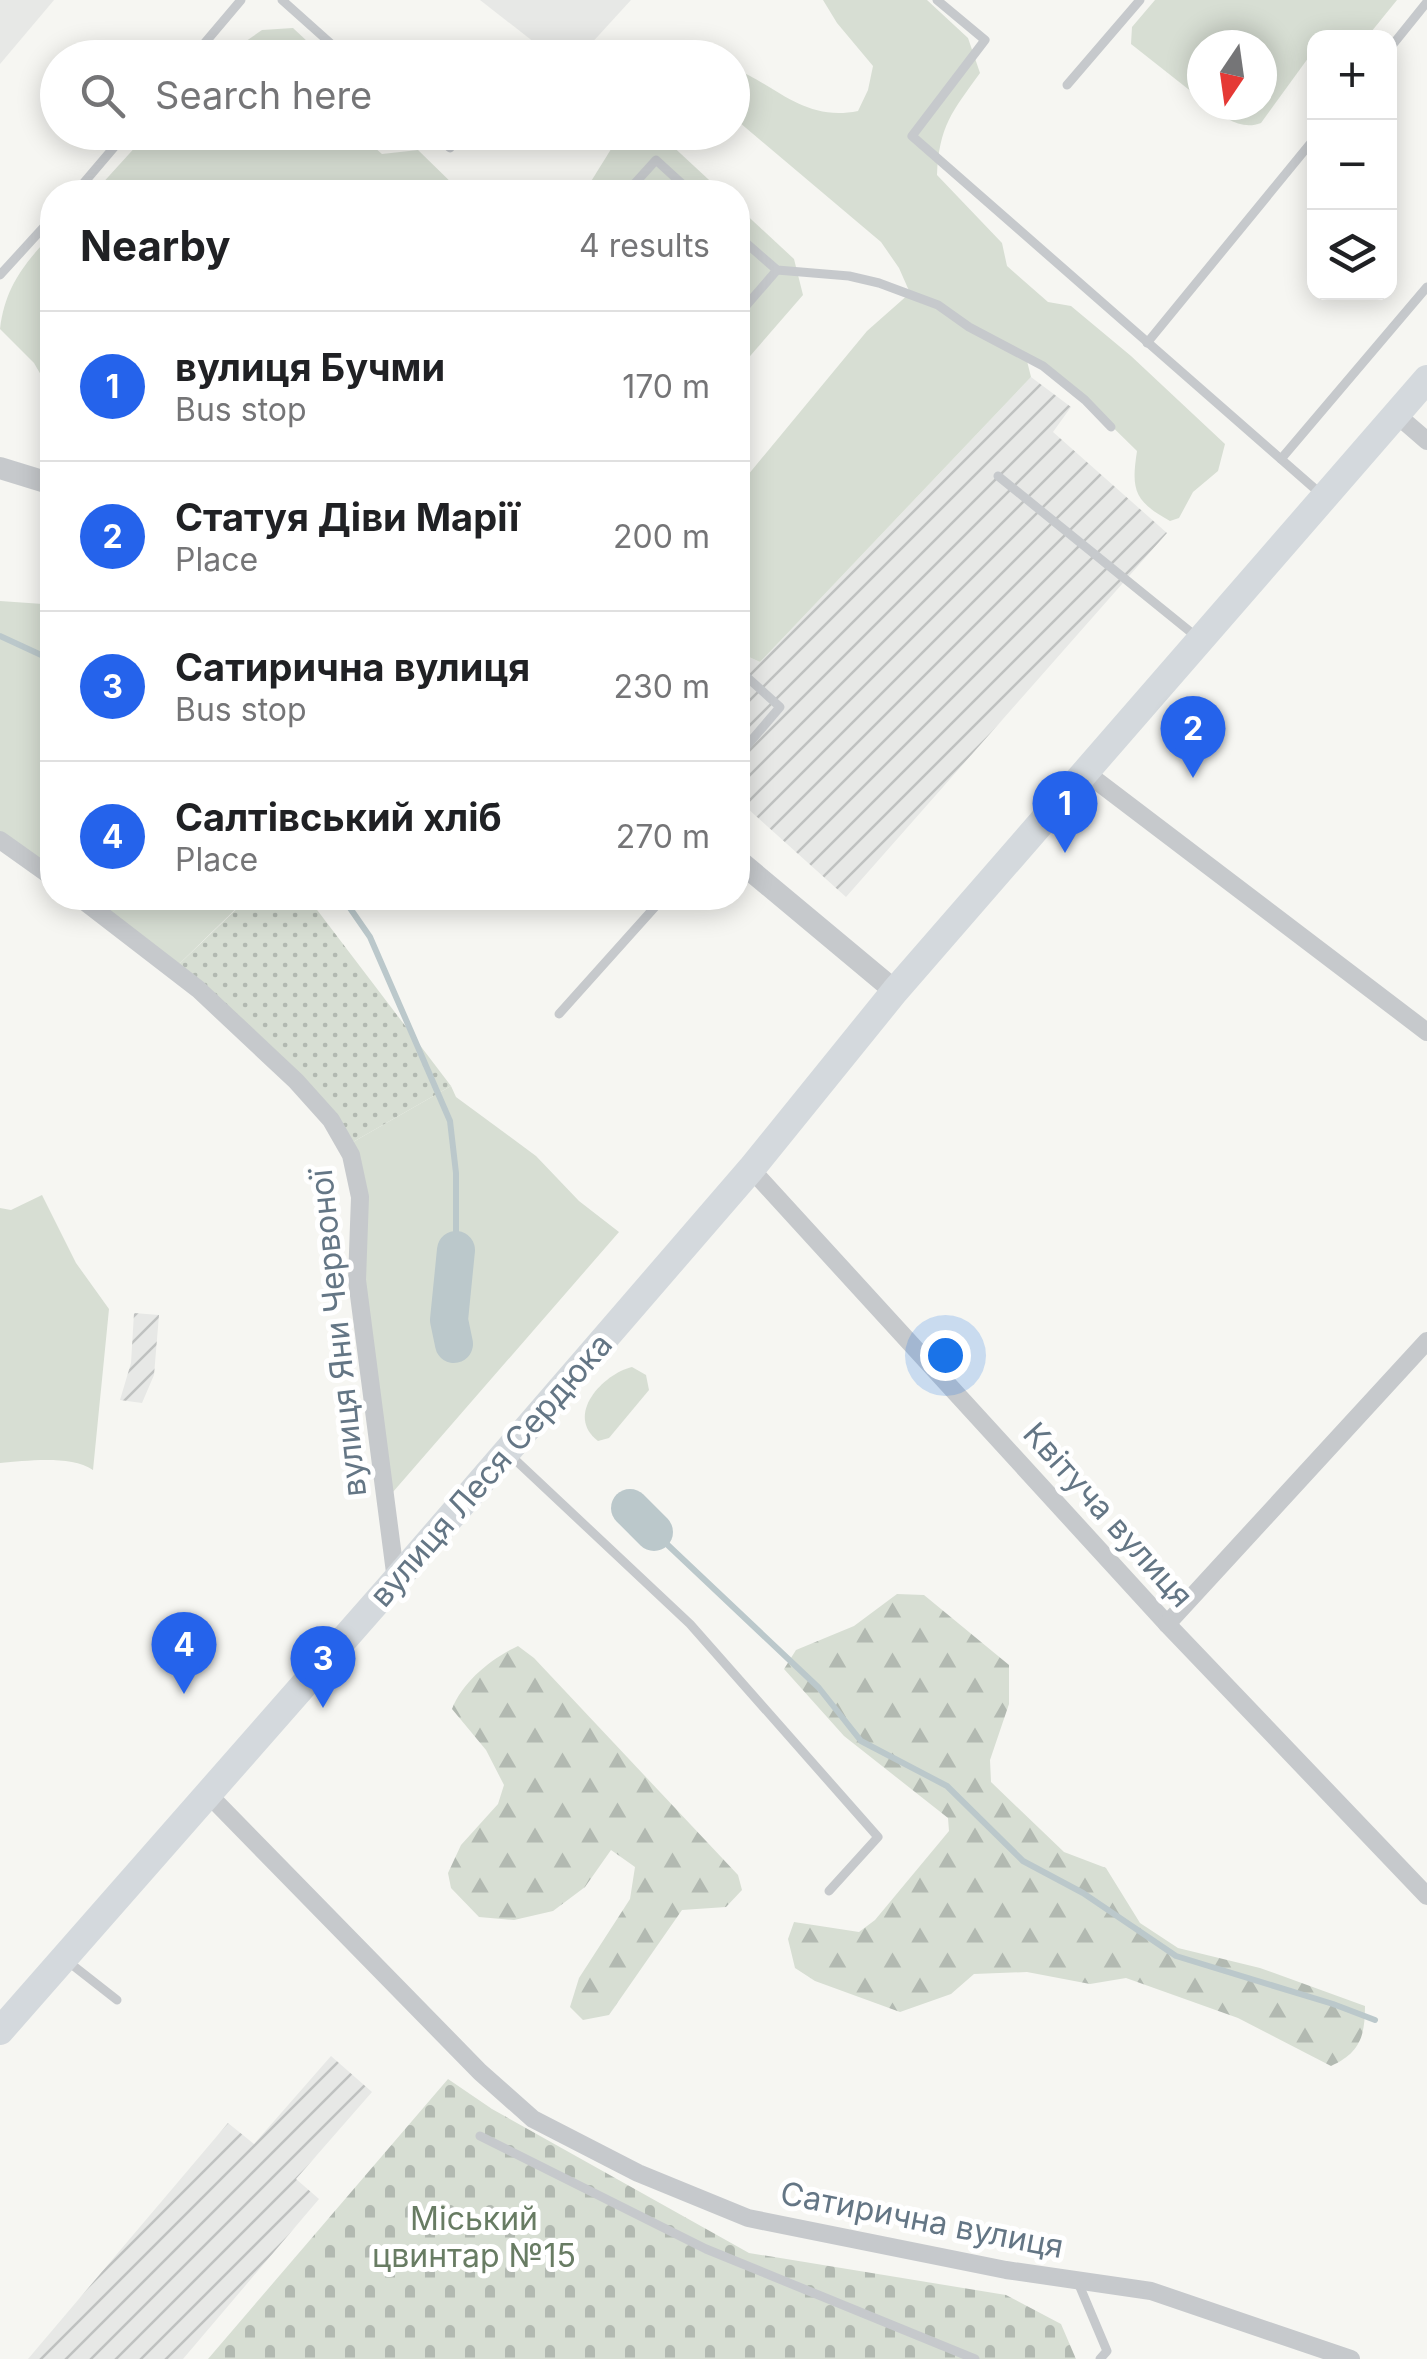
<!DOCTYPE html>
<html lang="en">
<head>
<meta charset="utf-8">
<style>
	body { margin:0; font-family:Inter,sans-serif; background:#f6f6f6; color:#202124 }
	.controls { position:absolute; right:30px; top:30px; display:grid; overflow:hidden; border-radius:20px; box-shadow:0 5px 25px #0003 }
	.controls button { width:90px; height:90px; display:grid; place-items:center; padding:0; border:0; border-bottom:2px solid #e0e0e0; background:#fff; color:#202124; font:50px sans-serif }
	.compass { position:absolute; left:1187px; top:30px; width:90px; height:90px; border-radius:50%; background:#fff; box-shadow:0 5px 25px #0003; rotate:193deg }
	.you { position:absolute; left:945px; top:1355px; width:35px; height:35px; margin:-25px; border:8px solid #fff; border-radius:50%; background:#1a73e8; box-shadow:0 0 0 15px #1a73e833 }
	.badge { display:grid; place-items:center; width:65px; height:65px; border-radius:50%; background:#2563eb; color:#fff; font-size:32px; font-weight:700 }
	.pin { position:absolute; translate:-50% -82px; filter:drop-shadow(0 2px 5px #0008) }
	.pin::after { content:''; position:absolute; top:52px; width:35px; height:30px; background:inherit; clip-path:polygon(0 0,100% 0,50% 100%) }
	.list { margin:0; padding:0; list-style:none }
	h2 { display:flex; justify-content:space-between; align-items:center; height:130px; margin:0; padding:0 40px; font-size:42px }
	h2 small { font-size:32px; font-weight:400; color:#757577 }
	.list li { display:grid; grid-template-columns:65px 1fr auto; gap:30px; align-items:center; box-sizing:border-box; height:150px; padding:0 40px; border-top:2px solid #e0e0e0 }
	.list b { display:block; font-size:38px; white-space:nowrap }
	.list p { margin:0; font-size:32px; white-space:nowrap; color:#757577 }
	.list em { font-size:32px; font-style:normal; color:#757577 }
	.icon { flex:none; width:55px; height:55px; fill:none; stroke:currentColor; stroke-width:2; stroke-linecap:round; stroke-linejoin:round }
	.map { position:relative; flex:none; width:1427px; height:2359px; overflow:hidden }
	.search { position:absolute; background:#fff; box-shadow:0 5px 25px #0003; left:40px; top:40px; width:710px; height:110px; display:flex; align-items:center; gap:25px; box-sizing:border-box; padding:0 35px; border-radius:55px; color:#757577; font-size:38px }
	.panel { position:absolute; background:#fff; box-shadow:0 5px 25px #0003; left:40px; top:180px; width:710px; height:730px; border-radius:40px }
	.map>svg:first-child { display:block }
	.built { fill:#e7e8e6 }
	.industrial { fill:url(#industrial-furrows) }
	.green { fill:#d7ded3 }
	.forest { fill:url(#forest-firs) }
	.cemetery { fill:url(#cemetery-stones) }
	.park { fill:url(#park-dots) }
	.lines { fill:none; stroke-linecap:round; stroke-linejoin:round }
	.stream { stroke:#bbc8cb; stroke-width:6 }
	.river { stroke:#bbc8cb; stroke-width:38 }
	.service { stroke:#c6c9cc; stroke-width:9 }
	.minor { stroke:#c6c9cc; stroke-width:18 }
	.tertiary { stroke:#c6c9cc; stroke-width:22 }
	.primary { stroke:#d4d9dd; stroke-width:28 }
	.labels { text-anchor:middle; stroke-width:10; stroke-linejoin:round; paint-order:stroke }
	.street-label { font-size:32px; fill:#647685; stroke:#fff }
	.park-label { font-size:32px; fill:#687c63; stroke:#fff }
</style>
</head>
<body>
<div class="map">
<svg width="1427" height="2359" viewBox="0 0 1427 2359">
	<defs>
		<pattern id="industrial-furrows" width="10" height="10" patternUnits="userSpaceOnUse" patternTransform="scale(2.5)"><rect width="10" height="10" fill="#e7e8e6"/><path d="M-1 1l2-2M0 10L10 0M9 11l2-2" fill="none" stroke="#bfc1c0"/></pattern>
		<pattern id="forest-firs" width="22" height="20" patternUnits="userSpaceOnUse" patternTransform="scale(2.5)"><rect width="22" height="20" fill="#d7ded3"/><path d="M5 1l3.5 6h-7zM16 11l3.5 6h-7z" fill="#b2b9b1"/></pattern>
		<pattern id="cemetery-stones" width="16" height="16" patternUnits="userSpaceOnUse" patternTransform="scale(2.5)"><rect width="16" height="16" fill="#d7ded3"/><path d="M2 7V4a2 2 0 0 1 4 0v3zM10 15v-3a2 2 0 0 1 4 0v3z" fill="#b2b9b1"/></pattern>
		<pattern id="park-dots" width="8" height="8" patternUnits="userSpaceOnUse" patternTransform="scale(2.5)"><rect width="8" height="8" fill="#d7ded3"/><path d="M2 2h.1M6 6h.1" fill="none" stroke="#b2b9b1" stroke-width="1.8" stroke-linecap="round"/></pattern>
	</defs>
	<rect width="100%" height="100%" fill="#f6f6f2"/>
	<g class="built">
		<path d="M0 0H54L0 64Z"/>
		<path d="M480 0H631L578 58 553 57Z"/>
	</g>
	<g class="industrial">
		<path d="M1031 377 1071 407 1053 432 1167 533 846 897 738 800V652L760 662Z"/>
		<path d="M134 1313 159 1315 154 1375 142 1403 120 1400 131 1363Z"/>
		<path d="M331 2056 372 2092 296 2179 319 2199 183 2359H28L228 2123 254 2144Z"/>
	</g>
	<g class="green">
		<path d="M823 0H927L968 38 980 73C952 112 939 126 937 175L1002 243 1007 266 1048 302 1071 306 1131 356 1225 444 1218 471 1193 492 1179 518 1170 521C1134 501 1131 490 1137 451L1085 400 1026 357 1031 377 760 662 738 652V487L867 331 910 293 899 268 881 242 733 117 732 67C778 87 805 122 858 111L868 90 873 66 837 23Z"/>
		<path d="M1155 0H1397L1367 37 1314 38V50L1261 123C1241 131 1224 117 1208 105H1262V45H1202V100L1131 44 1132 27Z"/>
		<path d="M293 28 324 57H223L262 30Z"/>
		<path d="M149 132 358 133 382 154 418 150 461 192H98L99 187Z"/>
		<path d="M639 133 667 141 722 192H595L590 183 613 146Z"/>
		<path d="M738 207 794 259 803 295 738 370Z"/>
		<path d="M52 234V394L34 363 0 329C5 287 24 264 52 234Z"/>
		<path d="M52 577V879L0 840V601L43 604Z"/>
		<path d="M77 898H247L173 970Z"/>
		<path d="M451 1086 456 1097 536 1156 579 1201 619 1232 386 1500 357 1280 360 1197 346 1146Z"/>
		<path d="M42 1195 76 1263 109 1309 93 1470C70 1455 27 1461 0 1463V1208L11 1210Z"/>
		<path d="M632 1367 646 1375 649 1390 609 1438 598 1441C564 1415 603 1374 632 1367Z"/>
	</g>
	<g class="forest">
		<path d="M897 1594 924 1595 1009 1665V1704L990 1760 991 1782 1064 1852 1106 1868 1140 1923 1178 1948 1260 1968 1365 2006C1365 2036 1360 2053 1331 2066L1238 2018 1126 1978 1090 1984 1027 1972 974 1974 951 1994 900 2012 815 1981 795 1968 788 1939 794 1922 859 1932 875 1920 949 1831 948 1818 844 1736 784 1669 796 1650 854 1626Z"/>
		<path d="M518 1646 534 1658 738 1875 742 1890 726 1907 682 1910 609 2015 583 2020 570 2007 579 1978 630 1899 635 1867 611 1850 585 1887 553 1911 514 1920 479 1917 451 1888 448 1873 461 1845 498 1804 504 1785 486 1750 452 1709C463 1681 492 1658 518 1646Z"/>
	</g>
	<path class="cemetery" d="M448 2079 492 2109 749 2253 1006 2295 1061 2324 1076 2359H208Z"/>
	<path class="park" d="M248 898H308L451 1086 346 1146 331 1120 173 970Z"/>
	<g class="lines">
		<g class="stream">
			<path d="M0 636 52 660"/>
			<path d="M343 898 370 937 450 1121 456 1173V1250"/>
			<path d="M654 1532 819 1688 861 1741 947 1786 1023 1861 1083 1893 1176 1956 1333 2004 1375 2020"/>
		</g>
		<g class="river">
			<path d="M454 1344 449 1320 456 1250"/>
			<path d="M630 1508 654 1532"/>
		</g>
		<g class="service">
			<path d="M282 0 347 58"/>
			<path d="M937 0 985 40 912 136 1322 495"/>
			<path d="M1390 48 1427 2"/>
			<path d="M192 58 241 0"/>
			<path d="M1067 85 1140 0"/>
			<path d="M432 132 450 148"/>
			<path d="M76 192 127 132"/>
			<path d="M627 192 656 160 691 192"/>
			<path d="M738 236 777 270 849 276 879 283 938 305 969 327 1043 366 1085 400 1111 427"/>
			<path d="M0 275 52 218"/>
			<path d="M738 315 777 270"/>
			<path d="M1147 343 1314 139"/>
			<path d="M1281 459 1427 287"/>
			<path d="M998 476 1198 638"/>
			<path d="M738 669 780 707 738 756"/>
			<path d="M559 1014 663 898"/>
			<path d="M509 1454 690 1624 878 1837 829 1891"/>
			<path d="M66 1960 117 2000"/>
			<path d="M480 2136 706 2249 975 2359"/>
			<path d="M1077 2280 1107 2351 1100 2359"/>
		</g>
		<g class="minor">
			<path d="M1397 415 1427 441"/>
			<path d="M1085 772 1427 1032"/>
			<path d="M0 840 52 877"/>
			<path d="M80 898 198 989 296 1081 331 1120 351 1155 360 1197 357 1280 396 1580"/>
			<path d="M751 1169 1167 1624 1427 1896"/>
			<path d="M1167 1624 1427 1341"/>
			<path d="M207 1793 480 2072 533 2119 638 2173 748 2218 1006 2270 1151 2291 1351 2359"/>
		</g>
		<g class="tertiary">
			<path d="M0 468 52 484"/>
			<path d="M738 860 895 991"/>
		</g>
		<path class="primary" d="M0 2031 396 1580 751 1169 895 991 1427 379"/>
	</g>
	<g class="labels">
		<g class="street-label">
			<text transform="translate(338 1333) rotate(-96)" y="11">вулиця Яни Червоної</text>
			<text transform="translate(491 1470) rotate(-49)" y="11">вулиця Леся Сердюка</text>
			<text transform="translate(1108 1515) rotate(48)" y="11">Квітуча вулиця</text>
			<text transform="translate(922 2220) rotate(11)" y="11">Сатирична вулиця</text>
		</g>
		<g class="park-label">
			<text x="474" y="2230">Міський<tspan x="474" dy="37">цвинтар №15</tspan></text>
		</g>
	</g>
</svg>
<div class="controls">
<button>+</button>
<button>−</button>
<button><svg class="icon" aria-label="layers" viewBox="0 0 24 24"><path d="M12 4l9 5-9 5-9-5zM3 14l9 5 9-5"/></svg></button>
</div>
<svg class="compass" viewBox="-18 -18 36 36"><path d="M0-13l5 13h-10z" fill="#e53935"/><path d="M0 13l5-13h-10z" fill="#757577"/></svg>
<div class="you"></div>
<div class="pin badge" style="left:1065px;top:853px">1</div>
<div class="pin badge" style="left:1193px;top:778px">2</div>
<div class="pin badge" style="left:323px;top:1708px">3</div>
<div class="pin badge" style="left:184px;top:1694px">4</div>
<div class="search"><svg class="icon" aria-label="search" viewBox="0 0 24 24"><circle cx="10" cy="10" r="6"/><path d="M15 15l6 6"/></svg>Search here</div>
<section class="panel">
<h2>Nearby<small>4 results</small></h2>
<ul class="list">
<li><span class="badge">1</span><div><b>вулиця Бучми</b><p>Bus stop</p></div><em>170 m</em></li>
<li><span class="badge">2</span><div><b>Статуя Діви Марії</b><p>Place</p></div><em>200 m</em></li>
<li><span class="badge">3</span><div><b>Сатирична вулиця</b><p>Bus stop</p></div><em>230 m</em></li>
<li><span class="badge">4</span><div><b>Салтівський хліб</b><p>Place</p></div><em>270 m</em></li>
</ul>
</section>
</div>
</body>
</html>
